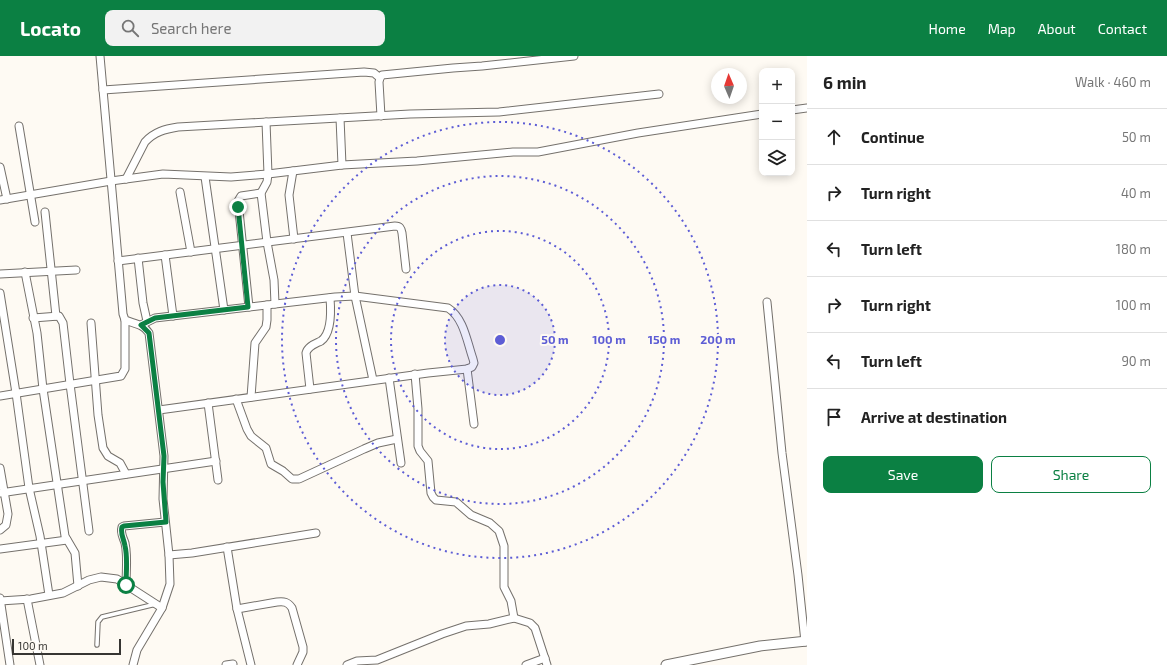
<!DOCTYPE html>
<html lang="en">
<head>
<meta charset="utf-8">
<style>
	body { margin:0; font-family:"Exo 2",sans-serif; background:#f2f2f2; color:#222 }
	.controls { position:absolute; right:12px; top:12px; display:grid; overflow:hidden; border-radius:8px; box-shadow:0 2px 10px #0003 }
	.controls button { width:36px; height:36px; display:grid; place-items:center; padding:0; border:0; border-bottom:1px solid #e0e0e0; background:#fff; color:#222; font:20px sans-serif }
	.compass { position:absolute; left:711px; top:12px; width:36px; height:36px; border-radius:50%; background:#fff; box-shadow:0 2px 10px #0003; rotate:358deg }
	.scale { position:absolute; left:12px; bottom:10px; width:109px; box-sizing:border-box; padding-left:4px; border:2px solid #363532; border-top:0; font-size:11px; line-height:14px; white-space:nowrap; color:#363532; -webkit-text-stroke:3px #fefaf3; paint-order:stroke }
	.stop { position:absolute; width:12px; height:12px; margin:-9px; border:3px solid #0b8043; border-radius:50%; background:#fff }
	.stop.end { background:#0b8043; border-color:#fff; box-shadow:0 1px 4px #0008 }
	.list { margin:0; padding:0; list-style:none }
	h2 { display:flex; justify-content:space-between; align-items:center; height:52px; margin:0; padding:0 16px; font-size:17px }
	h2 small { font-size:13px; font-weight:400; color:#767676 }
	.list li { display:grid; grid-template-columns:26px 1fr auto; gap:12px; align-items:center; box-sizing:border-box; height:56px; padding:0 16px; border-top:1px solid #e0e0e0 }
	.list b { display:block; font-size:15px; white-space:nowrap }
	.list em { font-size:13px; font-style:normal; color:#767676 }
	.actions { display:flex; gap:8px; padding:12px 16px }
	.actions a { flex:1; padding:9px 0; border:1px solid #0b8043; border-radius:8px; text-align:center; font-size:14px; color:#0b8043 }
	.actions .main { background:#0b8043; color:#fff }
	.icon { flex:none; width:22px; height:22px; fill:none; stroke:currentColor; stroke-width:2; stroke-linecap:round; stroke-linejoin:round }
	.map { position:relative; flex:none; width:807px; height:609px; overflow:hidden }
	header { display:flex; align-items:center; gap:24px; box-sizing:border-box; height:56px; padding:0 20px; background:#0b8043; color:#fff }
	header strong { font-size:19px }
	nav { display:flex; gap:22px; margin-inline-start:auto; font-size:14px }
	.search { width:280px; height:36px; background:#f2f2f2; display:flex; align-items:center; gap:10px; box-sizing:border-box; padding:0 14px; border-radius:8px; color:#767676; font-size:15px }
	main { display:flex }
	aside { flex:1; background:#fff }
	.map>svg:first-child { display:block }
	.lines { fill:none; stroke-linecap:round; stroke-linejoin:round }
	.service-casing { stroke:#75716c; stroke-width:5.5 }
	.minor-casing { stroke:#75716c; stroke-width:9 }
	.tertiary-casing { stroke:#75716c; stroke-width:11 }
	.service { stroke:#fff; stroke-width:3.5 }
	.minor { stroke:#fff; stroke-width:7 }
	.tertiary { stroke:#fff; stroke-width:9 }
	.route { stroke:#0b8043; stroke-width:5 }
	.ring { fill:none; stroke:#5d5dd5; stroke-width:2; stroke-dasharray:2 4 }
	.centre { fill:#5d5dd5; stroke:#fefaf3; stroke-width:2 }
	.ring-label { font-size:12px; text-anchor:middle; font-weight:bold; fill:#5d5dd5; stroke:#fefaf3; stroke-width:4; stroke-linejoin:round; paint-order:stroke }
</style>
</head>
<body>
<header>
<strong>Locato</strong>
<div class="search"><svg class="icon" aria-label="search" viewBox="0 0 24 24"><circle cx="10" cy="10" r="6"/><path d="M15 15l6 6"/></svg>Search here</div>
<nav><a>Home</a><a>Map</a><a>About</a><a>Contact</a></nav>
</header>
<main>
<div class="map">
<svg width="807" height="609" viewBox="0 0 807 609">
	<rect width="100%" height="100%" fill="#fefaf3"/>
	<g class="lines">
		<defs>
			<path id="service" d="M97 589 98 566 102 561 156 548"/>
			<g id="minor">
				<path d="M100 0 123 258 125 264C135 268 143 268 149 277L164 400 163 443 169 499 170 528 162 552 137 594 133 609"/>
				<path d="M103 34 364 16 374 17 380 22"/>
				<path d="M792 54 807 52"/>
				<path d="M381 60 379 26 380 22 382 19 453 12 482 10 574 0"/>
				<path d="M340 62 342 109"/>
				<path d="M266 66 268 118 267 126 261 137 267 186 274 224 275 248"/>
				<path d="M19 70 35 166"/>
				<path d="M0 111 7 143"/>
				<path d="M293 115 289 139 294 183"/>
				<path d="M205 121 224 254"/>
				<path d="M126 123 145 86C154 76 165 73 178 71L410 58 499 56 659 38"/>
				<path d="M180 136 191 196"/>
				<path d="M0 144 111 125 163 118 231 121 268 118 342 109 417 105 513 96H538L638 77 762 58"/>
				<path d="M45 156 56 260"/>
				<path d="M347 177 355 240 373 324"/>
				<path d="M165 199 173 260"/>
				<path d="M138 202 143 247 147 265"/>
				<path d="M118 205 395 170C400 170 401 172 402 177L406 213"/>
				<path d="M25 216 37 277 43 333 65 480 75 497 78 530"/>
				<path d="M0 218 76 214"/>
				<path d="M0 237 16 337 29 432 40 480 49 539"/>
				<path d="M767 246 782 397 798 519 805 586"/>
				<path d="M249 251 238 145 241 140 261 137"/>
				<path d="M33 262 59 260 63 267 70 328 89 475"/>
				<path d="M91 267 98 359 103 392 108 400 120 407 126 418"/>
				<path d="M141 269 155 262 335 241 355 240 448 252C464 262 467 286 473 303L474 307 472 311 467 313 428 317 159 354"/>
				<path d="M467 313 474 368"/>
				<path d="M415 318 418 353V390L420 395 428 405 431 437 433 441 436 444 456 446 471 459 490 467 499 475 504 490V531L511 545 514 562"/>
				<path d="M389 322 401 407"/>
				<path d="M310 333 306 297C308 290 315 288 321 285 332 277 331 254 330 242"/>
				<path d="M0 340 121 320 125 313V264"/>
				<path d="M251 341 255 287 266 271 267 264V249"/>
				<path d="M236 343 247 373 251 380 266 392 271 408 283 415 292 423H299L364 393 378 387 397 383"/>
				<path d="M208 347 218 424"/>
				<path d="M0 412 8 458 6 469 0 474"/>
				<path d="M0 437 216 405"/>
				<path d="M227 491 237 553 251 609"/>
				<path d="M0 493 67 484"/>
				<path d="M169 499 192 497 316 477"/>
				<path d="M126 529C126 515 128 500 125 487 123 481 120 477 122 471L124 470 165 466"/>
				<path d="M0 542 10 609"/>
				<path d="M27 543 40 609"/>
				<path d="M0 545 31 543 63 537 89 524 101 521 117 523 162 552"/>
				<path d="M237 553 277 546C284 545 288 546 292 552L303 591V596L297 609"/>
				<path d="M226 609 233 608"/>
				<path d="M347 609 357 605 377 604 442 578 466 570 489 568 514 562 530 567 535 572 547 609"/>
				<path d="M526 609 545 602"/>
			</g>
			<path id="tertiary" d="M666 609 760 590 807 585"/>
		</defs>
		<use href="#service" class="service-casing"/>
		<use href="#minor" class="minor-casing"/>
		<use href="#tertiary" class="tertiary-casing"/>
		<use href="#service" class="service"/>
		<use href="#minor" class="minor"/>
		<use href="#tertiary" class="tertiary"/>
	</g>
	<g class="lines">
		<path class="route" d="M126 529C126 516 128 502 125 490 124 483 120 478 122 471L124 470 166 466 163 426 164 400 149 277 141 269 155 262 248 251 238 151"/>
	</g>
	<circle cx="500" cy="284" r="55" fill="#5d5dd5" fill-opacity=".12"/>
	<g class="ring">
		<circle cx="500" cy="284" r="55"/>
		<circle cx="500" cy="284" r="109"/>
		<circle cx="500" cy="284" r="164"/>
		<circle cx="500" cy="284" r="218"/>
	</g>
	<circle cx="500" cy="284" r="6" class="centre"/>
	<g class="ring-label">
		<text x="555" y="288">50 m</text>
		<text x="609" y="288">100 m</text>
		<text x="664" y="288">150 m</text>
		<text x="718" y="288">200 m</text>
	</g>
</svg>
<div class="controls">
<button>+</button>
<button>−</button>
<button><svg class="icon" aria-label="layers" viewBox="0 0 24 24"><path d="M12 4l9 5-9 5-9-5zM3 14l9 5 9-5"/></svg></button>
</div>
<svg class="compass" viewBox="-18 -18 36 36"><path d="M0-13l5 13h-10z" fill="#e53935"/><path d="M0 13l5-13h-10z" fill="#767676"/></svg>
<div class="scale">100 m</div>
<div class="stop" style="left:126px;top:529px"></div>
<div class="stop end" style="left:238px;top:151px"></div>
</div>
<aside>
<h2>6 min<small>Walk · 460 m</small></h2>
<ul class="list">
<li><svg class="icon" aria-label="ahead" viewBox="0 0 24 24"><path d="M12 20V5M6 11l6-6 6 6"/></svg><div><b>Continue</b></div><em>50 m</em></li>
<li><svg class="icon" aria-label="right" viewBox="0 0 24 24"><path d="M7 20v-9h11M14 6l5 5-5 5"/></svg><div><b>Turn right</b></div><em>40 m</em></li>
<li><svg class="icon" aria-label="left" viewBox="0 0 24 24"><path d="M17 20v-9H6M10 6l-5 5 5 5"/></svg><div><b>Turn left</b></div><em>180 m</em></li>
<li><svg class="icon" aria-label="right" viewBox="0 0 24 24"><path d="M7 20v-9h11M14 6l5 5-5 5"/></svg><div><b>Turn right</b></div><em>100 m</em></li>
<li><svg class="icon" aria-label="left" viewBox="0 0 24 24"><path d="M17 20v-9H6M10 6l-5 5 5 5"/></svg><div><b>Turn left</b></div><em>90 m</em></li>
<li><svg class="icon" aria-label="arrive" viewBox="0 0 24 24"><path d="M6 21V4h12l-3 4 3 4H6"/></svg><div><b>Arrive at destination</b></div></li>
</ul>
<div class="actions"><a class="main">Save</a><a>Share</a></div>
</aside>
</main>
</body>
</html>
